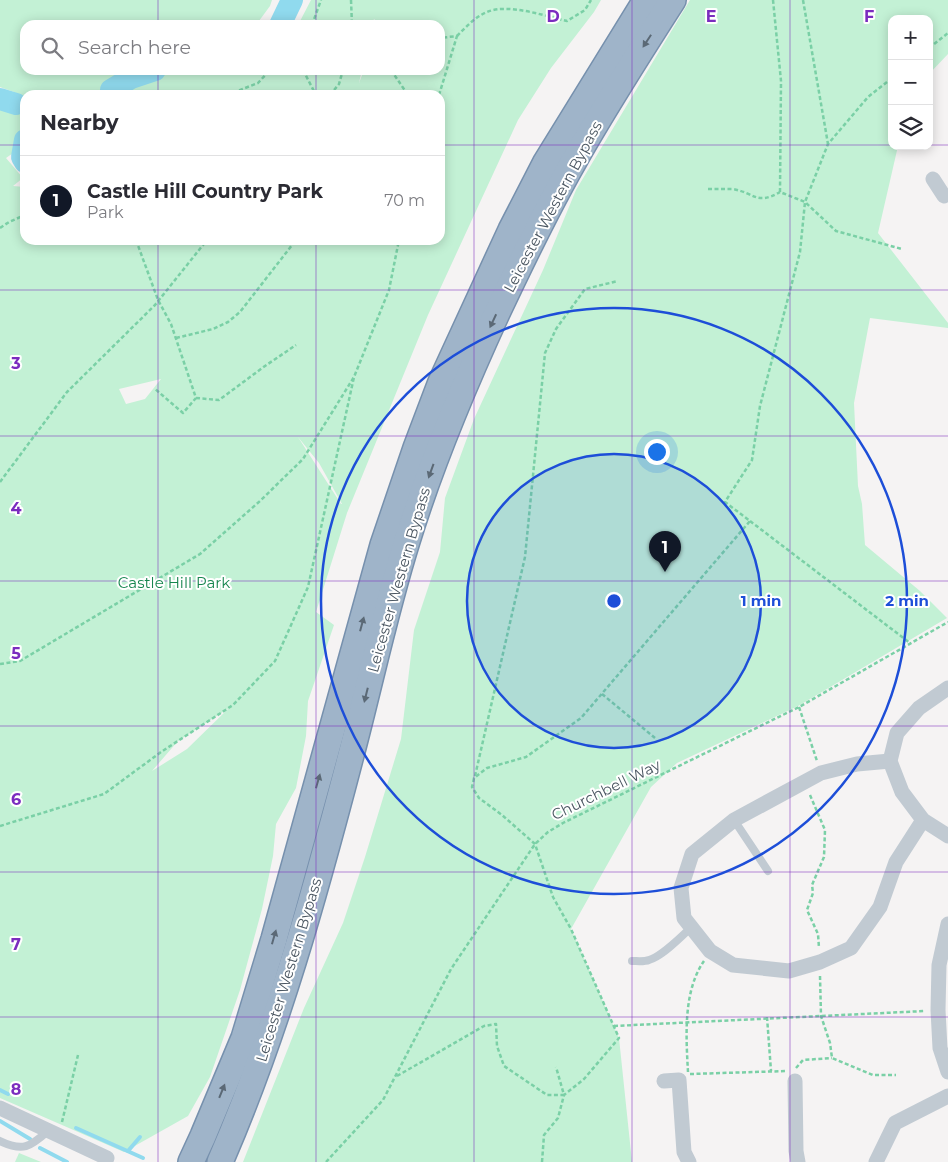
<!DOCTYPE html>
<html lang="en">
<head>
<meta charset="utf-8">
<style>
	body { margin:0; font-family:Montserrat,sans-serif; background:#f7f7f7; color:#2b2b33 }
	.controls { position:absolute; right:15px; top:15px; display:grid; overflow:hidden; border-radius:10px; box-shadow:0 2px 12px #0003 }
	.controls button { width:45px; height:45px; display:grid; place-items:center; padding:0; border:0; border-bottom:1px solid #e1e1e2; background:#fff; color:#2b2b33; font:25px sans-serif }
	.you { position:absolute; left:656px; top:451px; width:18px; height:18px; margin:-12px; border:4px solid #fff; border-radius:50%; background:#1a73e8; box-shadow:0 0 0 8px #1a73e833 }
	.badge { display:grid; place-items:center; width:32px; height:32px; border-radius:50%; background:#111827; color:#fff; font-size:16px; font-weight:700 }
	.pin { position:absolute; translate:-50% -41px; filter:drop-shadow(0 1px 2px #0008) }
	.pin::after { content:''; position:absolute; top:26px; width:18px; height:15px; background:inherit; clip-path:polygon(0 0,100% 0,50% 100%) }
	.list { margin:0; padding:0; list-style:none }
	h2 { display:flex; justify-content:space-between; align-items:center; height:65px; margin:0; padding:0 20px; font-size:21px }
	h2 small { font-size:16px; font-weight:400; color:#7c7c81 }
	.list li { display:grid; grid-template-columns:32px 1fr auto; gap:15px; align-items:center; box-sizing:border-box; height:90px; padding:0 20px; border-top:1px solid #e1e1e2 }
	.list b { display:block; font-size:19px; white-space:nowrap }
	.list p { margin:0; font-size:16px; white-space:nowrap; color:#7c7c81 }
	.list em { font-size:16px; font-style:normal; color:#7c7c81 }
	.icon { flex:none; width:28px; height:28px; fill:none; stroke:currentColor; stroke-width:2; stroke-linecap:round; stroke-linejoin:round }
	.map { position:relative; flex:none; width:948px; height:1162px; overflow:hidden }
	.search { position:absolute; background:#fff; box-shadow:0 2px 12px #0003; left:20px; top:20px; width:425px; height:55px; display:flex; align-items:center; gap:12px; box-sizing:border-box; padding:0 18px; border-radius:15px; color:#7c7c81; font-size:19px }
	.panel { position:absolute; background:#fff; box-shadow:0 2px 12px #0003; left:20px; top:90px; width:425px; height:155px; border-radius:15px }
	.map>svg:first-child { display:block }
	.green { fill:#c3f1d5; fill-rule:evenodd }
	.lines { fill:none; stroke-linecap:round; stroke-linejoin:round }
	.stream { stroke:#90daee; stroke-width:4 }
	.river { stroke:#90daee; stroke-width:22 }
	.trunk-casing { stroke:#7690ad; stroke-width:28 }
	.path { stroke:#7ad0a6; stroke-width:2.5; stroke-dasharray:4 2.5; stroke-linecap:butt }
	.service { stroke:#c1cad2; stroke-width:8 }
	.minor { stroke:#c1cad2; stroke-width:15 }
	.trunk { stroke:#9fb4c9; stroke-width:25 }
	.oneway { fill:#5b6976 }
	.grid { fill:none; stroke:#7b2cbf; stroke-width:1; stroke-opacity:0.55 }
	.ring { fill:none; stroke:#1d4ed8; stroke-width:2.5 }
	.labels { text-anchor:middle; stroke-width:4; stroke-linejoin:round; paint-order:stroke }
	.street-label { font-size:15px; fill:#4a5661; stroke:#fff }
	.park-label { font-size:15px; fill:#17864f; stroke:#fff }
	.grid-label { font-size:16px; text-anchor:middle; font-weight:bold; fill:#7b2cbf; stroke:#fff; stroke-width:4; stroke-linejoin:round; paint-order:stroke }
	.centre { fill:#1d4ed8; stroke:#fff; stroke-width:2.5 }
	.ring-label { font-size:15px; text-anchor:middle; font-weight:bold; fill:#1d4ed8; stroke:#fff; stroke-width:4; stroke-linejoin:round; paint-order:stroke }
</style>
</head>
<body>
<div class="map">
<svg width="948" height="1162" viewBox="0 0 948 1162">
	<rect width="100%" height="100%" fill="#f5f3f3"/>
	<g class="green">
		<path d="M0 0H272L270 6 256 25H25V70H122C113 76 104 84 102 95H25V100L14 92 0 87Z"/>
		<path d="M311 0H601L594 12 551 68 518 120 428 315 347 513 316 612 334 625 308 701 306 736 296 788 276 824 273 856 262 909 240 990 210 1077 188 1116 124 1152 0 1098V99L16 104 25 113V140L23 146 6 158 23 178 13 186 25 187V240H440V95H111V90L157 70H362L359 83 364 70H440V25H380L374 19 372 25H298ZM161 379 145 399 126 404 119 389ZM298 437 319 463 342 504H341ZM229 708 187 749 152 771 178 741Z"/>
		<path d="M690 0H948V54L929 74V19H892V146H898L878 233 948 323V328L870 318 854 403 858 486 862 504 865 545 920 591 947 618 798 706 677 763 651 787 571 929 619 1038 632 1162H243L304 1008 343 923 365 857 401 739 414 630 440 552 445 498 474 419 543 270 576 190Z"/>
		<path d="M19 1153 41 1162H15Z"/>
	</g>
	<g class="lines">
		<g class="stream">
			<path d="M0 1090 8 1094"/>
			<path d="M0 1121 30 1139"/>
			<path d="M76 1128 143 1158"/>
			<path d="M40 1148 67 1162"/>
			<path d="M128 1151 140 1137"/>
		</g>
		<g class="river">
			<path d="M280 25 292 0"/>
			<path d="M111 95V90L131 78 155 70"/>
			<path d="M0 99 16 104"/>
			<path d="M25 140 22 157 25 162"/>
		</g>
		<defs>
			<g id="trunk">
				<path d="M191 1162 203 1136 244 1038 274 939 383 545 416 448 441 382 511 230 546 162 646 0"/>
				<path d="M220 1162C277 1031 315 893 351 755 370 683 385 611 407 541 431 463 463 387 497 313 521 262 546 210 574 161 605 106 639 53 673 0"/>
			</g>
		</defs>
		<use href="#trunk" class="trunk-casing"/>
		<g class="path">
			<path d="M351 0 352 25"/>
			<path d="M773 0 781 81 780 192 805 202 836 231 902 249"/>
			<path d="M803 0 828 144"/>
			<path d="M312 25 321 0"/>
			<path d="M457 36C466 27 475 17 487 12 508 3 545 16 567 21L585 10 591 0"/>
			<path d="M929 48 948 33"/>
			<path d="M303 70 316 95"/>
			<path d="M391 70 408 95"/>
			<path d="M227 95 258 83 270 70"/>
			<path d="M330 95 339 84 343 70"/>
			<path d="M439 95 457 36 440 38"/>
			<path d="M708 189C716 189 724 189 732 189 754 192 756 206 780 192"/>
			<path d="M0 228 9 222 25 215"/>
			<path d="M136 240 158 300 171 324 196 398 183 413 154 388"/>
			<path d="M176 338 213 329 228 322 240 312 296 240"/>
			<path d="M196 398 219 400 265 366 296 345"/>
			<path d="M0 482 67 392 155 305 207 240"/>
			<path d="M750 521 910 643"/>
			<path d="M0 664 20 661 200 554 260 501 303 459 354 377 389 290 399 240"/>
			<path d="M602 694 655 738"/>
			<path d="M799 707 817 761"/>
			<path d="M475 776 525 557 545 353 556 329 585 289 618 281"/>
			<path d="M810 795 825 830 824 857 812 885 813 893 807 910 818 934 819 948"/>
			<path d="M0 826 104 794 161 752 233 705 275 661 308 587 354 377"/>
			<path d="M820 976 821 1016 830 1043 832 1058 873 1075H896"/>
			<path d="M767 1017 771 1071"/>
			<path d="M614 1026 925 1011"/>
			<path d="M796 1068 803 1060 832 1058"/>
			<path d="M688 1072C686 1036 683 991 704 961"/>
			<path d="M690 1074 787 1071"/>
			<path d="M397 1076 484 1026 496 1024 497 1046 504 1066 547 1095H564L556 1067"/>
			<path d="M62 1122 78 1055"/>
			<path d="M326 1162 383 1100 451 969 535 844 548 832 563 823 799 707 948 622"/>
			<path d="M542 1162 544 1135 558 1118 564 1095 584 1079 619 1038 571 929 553 897 535 844 502 815 479 798 472 787 473 783 474 778 487 768 526 757 581 718 750 521 725 502 752 460 760 406 800 252 805 202 828 144 868 97 892 78"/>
		</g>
		<g class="service">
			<path d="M734 820 768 871"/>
			<path d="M632 961C637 961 644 962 649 960 663 956 680 937 692 927"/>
			<path d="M0 1141C23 1152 30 1147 48 1131"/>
		</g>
		<g class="minor">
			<path d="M933 179 944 196"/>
			<path d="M948 688 919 708 897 733 890 761 902 792 923 820 948 836"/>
			<path d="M890 761 857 764 821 773 734 820 692 854 681 888 684 918 710 951 733 965 789 971 820 962 851 948 880 907 896 862 923 820"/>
			<path d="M948 924 939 965 938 1010 940 1048 948 1072"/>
			<path d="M664 1081 679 1080 684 1152 689 1162"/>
			<path d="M795 1081 796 1151 798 1162"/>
			<path d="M0 1108 107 1158"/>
			<path d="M876 1162 895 1123 948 1096"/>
		</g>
		<use href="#trunk" class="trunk"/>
	</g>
	<defs><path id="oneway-solid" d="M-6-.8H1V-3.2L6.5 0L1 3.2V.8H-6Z" transform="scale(1.25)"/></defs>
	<g class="oneway">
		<use href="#oneway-solid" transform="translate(647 41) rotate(123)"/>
		<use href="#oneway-solid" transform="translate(493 321) rotate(115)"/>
		<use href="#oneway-solid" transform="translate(431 471) rotate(110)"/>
		<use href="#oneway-solid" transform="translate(362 624) rotate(-75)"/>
		<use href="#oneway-solid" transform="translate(366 695) rotate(104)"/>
		<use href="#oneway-solid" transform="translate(318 781) rotate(-74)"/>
		<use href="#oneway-solid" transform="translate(274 937) rotate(-74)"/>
		<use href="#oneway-solid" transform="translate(222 1091) rotate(-68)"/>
	</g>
	<path class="grid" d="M158 0V25M316 0V25M474 0V1162M632 0V1162M790 0V1162M158 70V95M316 70V95M0 145H25M440 145H892M929 145H948M158 240V1162M316 240V1162M0 290H948M0 436H948M0 581H948M0 726H948M0 872H948M0 1017H948"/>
	<circle cx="614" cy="601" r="147" fill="#1d4ed8" fill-opacity=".12"/>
	<g class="ring">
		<circle cx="614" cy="601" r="147"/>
		<circle cx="614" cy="601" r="293"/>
	</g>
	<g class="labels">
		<g class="street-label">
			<text transform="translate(553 207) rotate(-62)" y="5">Leicester Western Bypass</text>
			<text transform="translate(399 580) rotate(-74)" y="5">Leicester Western Bypass</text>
			<text transform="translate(606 790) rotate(-26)" y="5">Churchbell Way</text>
			<text transform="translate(289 970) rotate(-73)" y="5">Leicester Western Bypass</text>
		</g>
		<g class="park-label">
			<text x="174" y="588">Castle Hill Park</text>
		</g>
	</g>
	<g class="grid-label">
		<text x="553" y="22">D</text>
		<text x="711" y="22">E</text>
		<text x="869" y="22">F</text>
		<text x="16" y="369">3</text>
		<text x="16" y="514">4</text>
		<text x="16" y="659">5</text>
		<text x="16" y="805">6</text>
		<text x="16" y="950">7</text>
		<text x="16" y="1095">8</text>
	</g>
	<circle cx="614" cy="601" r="8" class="centre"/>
	<g class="ring-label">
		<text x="761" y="606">1 min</text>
		<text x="907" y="606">2 min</text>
	</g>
</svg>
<div class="controls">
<button>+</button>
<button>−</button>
<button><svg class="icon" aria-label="layers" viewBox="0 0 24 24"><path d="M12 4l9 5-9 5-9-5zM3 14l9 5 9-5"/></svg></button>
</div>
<div class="you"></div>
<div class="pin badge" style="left:665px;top:572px">1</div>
<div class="search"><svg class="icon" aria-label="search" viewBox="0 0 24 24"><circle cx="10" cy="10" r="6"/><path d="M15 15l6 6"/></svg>Search here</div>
<section class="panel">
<h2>Nearby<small></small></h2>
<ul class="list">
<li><span class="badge">1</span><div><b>Castle Hill Country Park</b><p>Park</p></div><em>70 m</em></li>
</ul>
</section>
</div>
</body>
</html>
